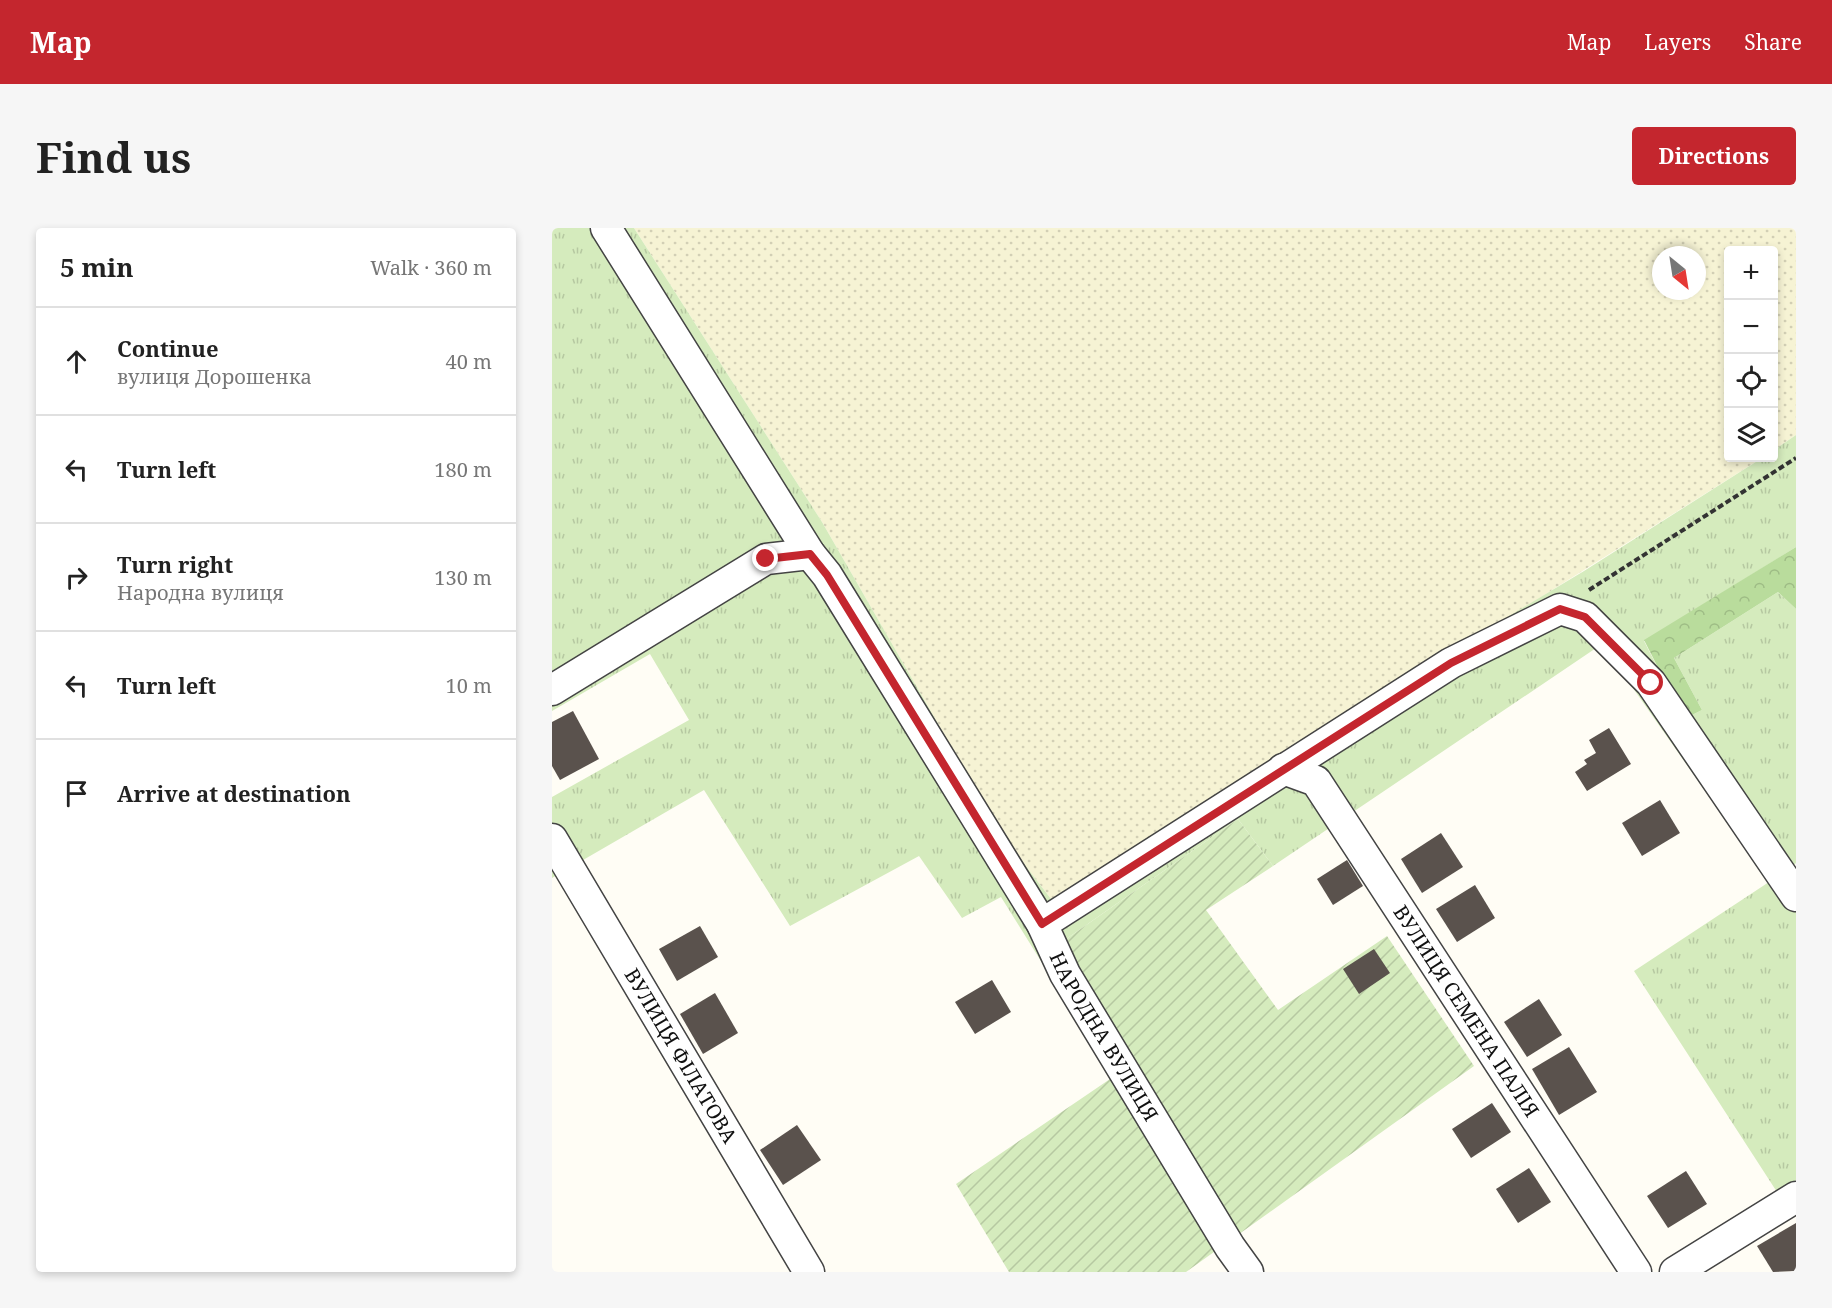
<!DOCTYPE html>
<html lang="en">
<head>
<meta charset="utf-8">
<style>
	body { margin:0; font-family:"Noto Serif",serif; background:#f6f6f6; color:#222 }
	.controls { position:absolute; right:18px; top:18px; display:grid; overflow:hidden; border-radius:6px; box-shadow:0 3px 9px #0003 }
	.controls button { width:54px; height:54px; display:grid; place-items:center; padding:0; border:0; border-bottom:2px solid #e0e0e0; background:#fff; color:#222; font:30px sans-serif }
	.compass { position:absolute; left:1100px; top:18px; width:54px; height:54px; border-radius:50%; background:#fff; box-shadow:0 3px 9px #0003; rotate:150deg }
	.stop { position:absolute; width:18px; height:18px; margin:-14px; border:4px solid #c4262e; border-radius:50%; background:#fff }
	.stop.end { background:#c4262e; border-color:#fff; box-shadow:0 2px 6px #0008 }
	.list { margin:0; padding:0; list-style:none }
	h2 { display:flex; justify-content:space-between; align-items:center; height:78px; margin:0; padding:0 24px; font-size:26px }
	h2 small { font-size:20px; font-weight:400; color:#767676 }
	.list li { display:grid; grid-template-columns:39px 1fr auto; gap:18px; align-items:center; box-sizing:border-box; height:108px; padding:0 24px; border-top:2px solid #e0e0e0 }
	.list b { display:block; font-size:22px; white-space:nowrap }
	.list p { margin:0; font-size:20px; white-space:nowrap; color:#767676 }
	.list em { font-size:20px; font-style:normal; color:#767676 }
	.icon { flex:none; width:33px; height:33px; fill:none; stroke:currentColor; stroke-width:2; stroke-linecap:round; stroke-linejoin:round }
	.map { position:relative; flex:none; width:1244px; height:1044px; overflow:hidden; border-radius:6px }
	header { display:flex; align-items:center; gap:36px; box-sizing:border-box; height:84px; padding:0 30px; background:#c4262e; color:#fff }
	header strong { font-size:28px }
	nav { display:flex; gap:33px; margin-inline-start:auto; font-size:21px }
	.intro { display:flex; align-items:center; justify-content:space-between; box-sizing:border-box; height:144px; padding:0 36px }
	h1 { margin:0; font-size:42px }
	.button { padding:15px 27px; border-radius:6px; background:#c4262e; color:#fff; font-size:21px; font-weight:700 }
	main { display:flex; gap:36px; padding:0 36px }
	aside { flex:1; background:#fff; border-radius:6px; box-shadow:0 3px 9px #0003 }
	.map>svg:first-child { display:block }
	.farmland { fill:url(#farmland-dots); fill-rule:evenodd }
	.grass { fill:url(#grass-tufts) }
	.forest { fill:url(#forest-crowns) }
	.garden { fill:url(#garden-furrows) }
	.building { fill:#5a524d }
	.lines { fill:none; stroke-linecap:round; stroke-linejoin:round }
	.minor-casing { stroke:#444; stroke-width:33 }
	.path { stroke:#333; stroke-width:4; stroke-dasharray:6 3; stroke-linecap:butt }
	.minor { stroke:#fff; stroke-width:30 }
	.route { stroke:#c4262e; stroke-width:8 }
	.labels { text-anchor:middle; stroke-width:6; stroke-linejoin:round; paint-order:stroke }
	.street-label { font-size:20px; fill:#111; stroke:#fff }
</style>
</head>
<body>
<header>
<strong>Map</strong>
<nav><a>Map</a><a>Layers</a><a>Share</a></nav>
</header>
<div class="intro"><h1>Find us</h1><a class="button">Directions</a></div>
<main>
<aside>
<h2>5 min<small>Walk · 360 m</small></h2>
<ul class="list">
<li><svg class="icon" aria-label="ahead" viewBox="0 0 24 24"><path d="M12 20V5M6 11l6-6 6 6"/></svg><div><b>Continue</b><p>вулиця Дорошенка</p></div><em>40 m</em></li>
<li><svg class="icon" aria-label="left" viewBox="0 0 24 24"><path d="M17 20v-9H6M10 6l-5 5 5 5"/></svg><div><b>Turn left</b></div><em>180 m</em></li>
<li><svg class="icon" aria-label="right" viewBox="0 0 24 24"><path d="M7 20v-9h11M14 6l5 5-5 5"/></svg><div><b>Turn right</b><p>Народна вулиця</p></div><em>130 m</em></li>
<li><svg class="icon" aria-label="left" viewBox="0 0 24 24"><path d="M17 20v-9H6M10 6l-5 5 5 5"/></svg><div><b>Turn left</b></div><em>10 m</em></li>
<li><svg class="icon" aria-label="arrive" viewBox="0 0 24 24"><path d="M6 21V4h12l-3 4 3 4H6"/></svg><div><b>Arrive at destination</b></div></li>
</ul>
</aside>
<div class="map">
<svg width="1244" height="1044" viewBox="0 0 1244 1044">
	<defs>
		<pattern id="farmland-dots" width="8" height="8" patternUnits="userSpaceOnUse" patternTransform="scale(1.5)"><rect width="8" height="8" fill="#f6f3d4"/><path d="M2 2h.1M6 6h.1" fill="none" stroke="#d2cfb5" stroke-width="1.8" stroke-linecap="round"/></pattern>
		<pattern id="grass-tufts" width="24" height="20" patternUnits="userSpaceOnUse" patternTransform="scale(1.5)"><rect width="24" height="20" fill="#d5ebbd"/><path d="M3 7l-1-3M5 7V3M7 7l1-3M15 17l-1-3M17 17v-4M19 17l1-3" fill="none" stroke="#b6c8a1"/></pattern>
		<pattern id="forest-crowns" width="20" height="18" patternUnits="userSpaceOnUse" patternTransform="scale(1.5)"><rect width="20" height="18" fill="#b9dc9c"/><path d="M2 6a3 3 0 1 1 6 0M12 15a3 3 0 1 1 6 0" fill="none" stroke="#9ebc85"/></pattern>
		<pattern id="garden-furrows" width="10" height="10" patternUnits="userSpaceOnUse" patternTransform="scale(1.5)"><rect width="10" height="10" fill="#d5ebbd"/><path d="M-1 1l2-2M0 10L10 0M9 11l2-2" fill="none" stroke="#b6c8a1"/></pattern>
	</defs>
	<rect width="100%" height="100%" fill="#fffdf5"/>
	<path class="farmland" d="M82 0H1244V207L1222 222V22H1176V230H1210L523 662 499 671 450 607 270 294ZM1109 27H1145V63H1109Z"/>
	<path class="grass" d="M0 0H82L270 294 450 607 499 671 523 662 764 504 1032 343 1210 230H1222V222L1244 207V319L1092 413 1132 491 1150 482 1122 430 1226 364 1244 381V635L1242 637 1244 640V952L1225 964 1082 743 1217 654 1050 416 721 638 686 591 487 730 449 669 410 690 367 628 238 698 152 562 0 650V569L137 492 98 426 0 483Z"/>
	<path class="forest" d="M1244 319V381L1226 364 1122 430 1150 482 1132 491 1092 412Z"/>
	<path class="garden" d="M686 591 721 638 654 682 726 782 835 708 922 838 634 1044H457L404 956 561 849 487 730Z"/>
	<g class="building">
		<path d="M21 483 47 531 8 552 0 538V494Z"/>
		<path d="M1057 500 1079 536 1035 563 1023 544 1035 536 1032 532 1044 525 1037 512Z"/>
		<path d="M1108 572 1128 605 1090 628 1070 595Z"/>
		<path d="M889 605 911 639 870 665 849 631Z"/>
		<path d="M795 632 811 658 781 677 765 651Z"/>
		<path d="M923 657 943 690 905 714 884 681Z"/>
		<path d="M148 698 166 729 125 753 107 721Z"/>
		<path d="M822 721 838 745 807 766 791 741Z"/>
		<path d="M440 752 459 784 423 806 403 774Z"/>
		<path d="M163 765 186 805 151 826 128 786Z"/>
		<path d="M987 771 1010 807 975 829 952 794Z"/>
		<path d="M1017 819 1045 864 1007 887 980 841Z"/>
		<path d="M940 875 959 904 919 930 900 901Z"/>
		<path d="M245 897 269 932 231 957 208 922Z"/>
		<path d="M977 940 999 974 966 995 944 961Z"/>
		<path d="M1134 943 1155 976 1116 1000 1095 968Z"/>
		<path d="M1244 995V1043L1221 1044 1205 1018Z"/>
	</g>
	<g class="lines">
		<defs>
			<g id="minor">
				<path id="s1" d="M54 0 258 326 275 347 490 696 513 746 678 1019 696 1044"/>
				<path d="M0 462 214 331 258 326"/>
				<path id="s2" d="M731 541 764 553 1084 1044"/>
				<path id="s3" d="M0 611 257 1044"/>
				<path d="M490 696 899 435 1008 381 1033 389 1099 455 1244 668"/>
				<path d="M1123 1044 1244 969"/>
			</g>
		</defs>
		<use href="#minor" class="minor-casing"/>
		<path class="path" d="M1037 362 1244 230"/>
		<use href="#minor" class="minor"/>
	</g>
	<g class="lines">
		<path class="route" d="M214 331 258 326 275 347 490 696 899 435 1008 381 1033 389 1099 455"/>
	</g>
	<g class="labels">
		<g class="street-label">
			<text dy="7" stroke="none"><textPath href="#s2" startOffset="310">ВУЛИЦЯ СЕМЕНА ПАЛІЯ</textPath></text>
			<text dy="7" stroke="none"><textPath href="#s1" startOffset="950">НАРОДНА ВУЛИЦЯ</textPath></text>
			<text dy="7" stroke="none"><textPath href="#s3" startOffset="252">ВУЛИЦЯ ФІЛАТОВА</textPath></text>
		</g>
	</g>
</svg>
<div class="controls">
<button>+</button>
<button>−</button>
<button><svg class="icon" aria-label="locate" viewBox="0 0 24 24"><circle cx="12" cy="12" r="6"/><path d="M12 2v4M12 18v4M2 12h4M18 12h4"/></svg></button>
<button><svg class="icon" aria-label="layers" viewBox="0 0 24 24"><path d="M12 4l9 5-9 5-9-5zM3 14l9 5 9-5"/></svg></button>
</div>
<svg class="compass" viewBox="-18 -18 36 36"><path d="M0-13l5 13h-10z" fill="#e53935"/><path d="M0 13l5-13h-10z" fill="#767676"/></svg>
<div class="stop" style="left:1099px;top:455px"></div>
<div class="stop end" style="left:214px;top:331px"></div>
</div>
</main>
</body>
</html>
